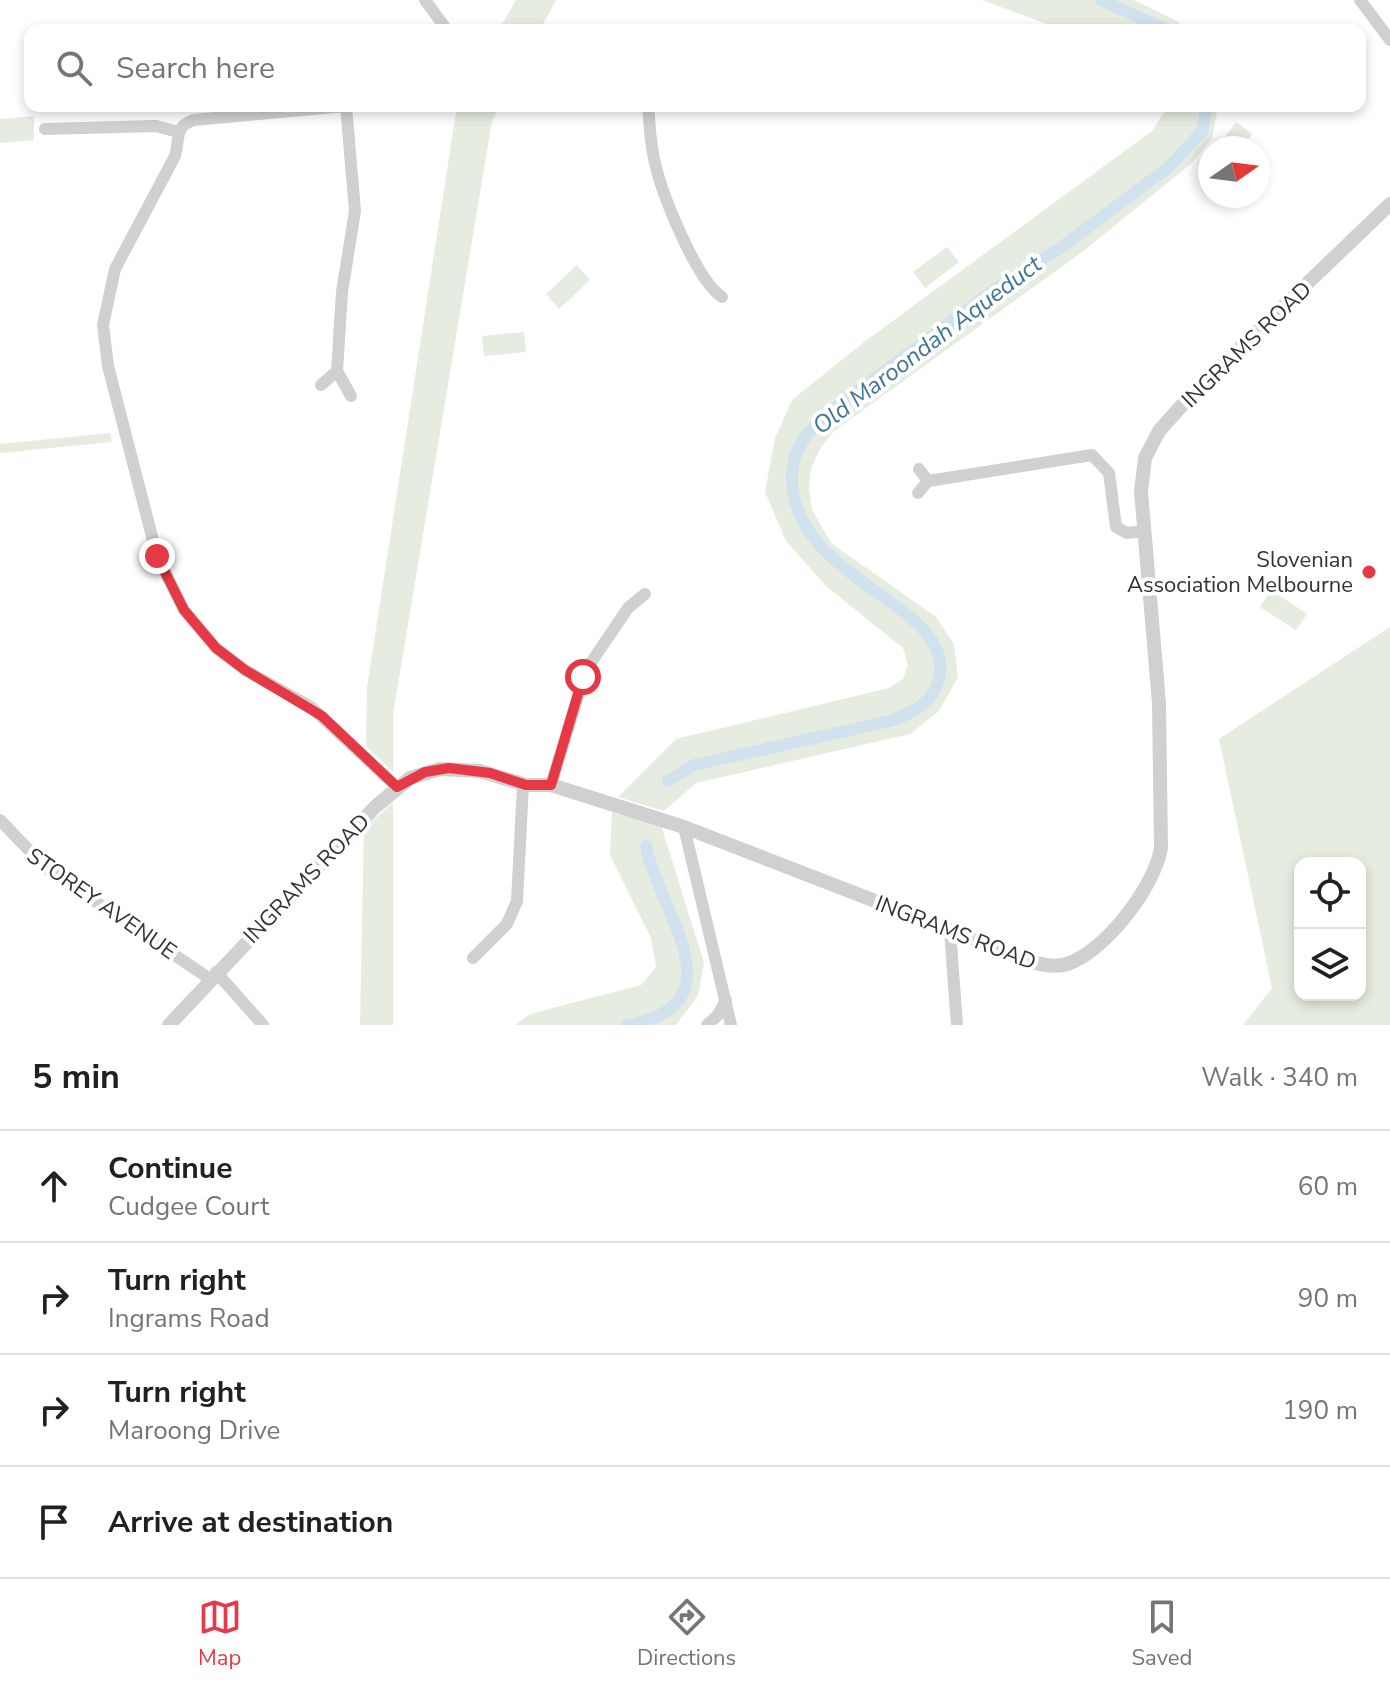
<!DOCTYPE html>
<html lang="en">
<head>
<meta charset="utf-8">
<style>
	body { margin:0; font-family:"Nunito Sans",sans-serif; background:#f6f6f6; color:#202124 }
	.controls { position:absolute; right:24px; bottom:24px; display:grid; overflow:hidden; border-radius:16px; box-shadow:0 4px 12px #0003 }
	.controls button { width:72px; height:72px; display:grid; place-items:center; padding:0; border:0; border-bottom:2px solid #e0e0e0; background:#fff; color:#202124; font:40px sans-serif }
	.compass { position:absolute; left:1198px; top:136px; width:72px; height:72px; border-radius:50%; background:#fff; box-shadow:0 4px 12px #0003; rotate:76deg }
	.stop { position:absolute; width:24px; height:24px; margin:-18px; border:6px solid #e63946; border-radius:50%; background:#fff }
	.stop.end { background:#e63946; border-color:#fff; box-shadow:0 2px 8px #0008 }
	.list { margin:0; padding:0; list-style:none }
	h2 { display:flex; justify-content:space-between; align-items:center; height:104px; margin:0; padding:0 32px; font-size:34px }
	h2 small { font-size:26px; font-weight:400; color:#757577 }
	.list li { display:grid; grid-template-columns:52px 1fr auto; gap:24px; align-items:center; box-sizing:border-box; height:112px; padding:0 32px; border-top:2px solid #e0e0e0 }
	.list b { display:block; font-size:30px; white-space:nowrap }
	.list p { margin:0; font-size:26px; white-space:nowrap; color:#757577 }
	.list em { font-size:26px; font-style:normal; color:#757577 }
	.icon { flex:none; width:44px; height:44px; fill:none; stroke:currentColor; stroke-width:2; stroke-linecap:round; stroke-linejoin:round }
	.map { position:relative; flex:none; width:1390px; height:1025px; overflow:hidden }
	.search { position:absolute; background:#fff; box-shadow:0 4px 12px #0003; left:24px; right:24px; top:24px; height:88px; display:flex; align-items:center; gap:20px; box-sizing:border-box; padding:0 28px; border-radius:16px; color:#757577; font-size:30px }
	.sheet { height:552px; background:#fff }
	nav { display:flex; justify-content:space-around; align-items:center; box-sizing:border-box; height:112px; border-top:2px solid #e0e0e0; background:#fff; font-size:22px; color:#757577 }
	nav a { display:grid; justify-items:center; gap:4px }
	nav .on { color:#e63946 }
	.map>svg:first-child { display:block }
	.green { fill:#e6ecdf; fill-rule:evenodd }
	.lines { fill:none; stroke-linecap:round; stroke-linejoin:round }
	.canal { stroke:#cfe2ee; stroke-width:12 }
	.minor { stroke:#d0d0d0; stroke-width:12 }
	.tertiary { stroke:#d0d0d0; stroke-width:14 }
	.route { stroke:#e63946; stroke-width:10 }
	.poi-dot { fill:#e63946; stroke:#fff; stroke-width:3 }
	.labels { text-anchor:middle; stroke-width:8; stroke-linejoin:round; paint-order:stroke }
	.street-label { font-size:22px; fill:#333; stroke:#fff }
	.poi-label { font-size:22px; fill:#333; stroke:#fff; text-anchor:end }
	.water-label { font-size:24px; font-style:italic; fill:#3f7597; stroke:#fff }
</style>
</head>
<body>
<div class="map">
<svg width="1390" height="1025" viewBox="0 0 1390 1025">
	<rect width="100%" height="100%" fill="#fff"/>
	<g class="green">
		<path d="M516 0H556L540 30H499Z"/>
		<path d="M982 0H1134L1177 21 1186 30H1063Z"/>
		<path d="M457 106H499L492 121 393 714V772L366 746 367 687Z"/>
		<path d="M1168 106H1218L1212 138 1192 163 1082 252 834 431 821 447 811 468 809 489 812 510 831 543 936 617 954 644 958 677 939 711 910 734 696 783 664 811 618 797 676 739 889 688 903 679 908 665 903 648 826 586 786 541 765 492 775 438 792 400 864 342 1152 131Z"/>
		<path d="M34 116V140L0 143V119Z"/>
		<path d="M1236 122 1252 134 1242 148H1217Z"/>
		<path d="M947 247 959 262 925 288 913 272Z"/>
		<path d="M577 265 590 280 559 309 546 294Z"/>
		<path d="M524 332 526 352 484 356 482 336Z"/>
		<path d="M110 433 112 442 0 453V444Z"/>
		<path d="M1271 590 1307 614 1296 630 1260 607Z"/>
		<path d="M1390 627V1025H1243L1272 988 1219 739ZM1300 863H1360V995H1300Z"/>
		<path d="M393 802V1025H360L364 829Z"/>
		<path d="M612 812 661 825 704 963 698 996 676 1025H515L530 1014 641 985 656 967 651 938 610 855Z"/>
	</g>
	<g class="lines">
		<g class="canal">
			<path d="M1101 0 1167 30"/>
			<path d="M668 781 694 765 890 721C912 713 933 704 939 679 957 603 793 582 792 479 792 446 810 428 834 409L998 287 1059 249 1169 167 1202 131 1207 106"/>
			<path d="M627 1025C744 1005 656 907 646 846"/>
		</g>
		<g class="minor">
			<path d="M425 0 447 30"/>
			<path d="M1360 0 1390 40"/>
			<path d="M346 106 194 120C174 126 180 139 175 156L115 269 103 325 108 366 157 556 184 610 216 648 245 670 311 707 397 787"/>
			<path d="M648 106C650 125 650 144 655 163 662 194 696 280 722 297"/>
			<path d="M45 129 156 126 178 132"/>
			<path d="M337 371 342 292 355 211 346 106"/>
			<path d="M321 385 337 371 351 396"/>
			<path d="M928 481 1092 455 1109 473 1116 527 1127 533 1144 531"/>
			<path d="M918 493 928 481 919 469"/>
			<path d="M551 785 586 670 628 608 645 594"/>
			<path d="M0 820 47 869 210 979"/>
			<path d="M684 827 731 1025"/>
			<path d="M950 930 957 1025"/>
			<path d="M473 958 507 924 517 901 523 785"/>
			<path d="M216 972 263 1025"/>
			<path d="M707 1025 718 1015 726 1000"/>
		</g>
		<path class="tertiary" d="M169 1025 375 807 410 778 440 769 480 771 526 785H551L684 827 1030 961C1042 965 1055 968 1067 964 1105 952 1155 886 1161 848L1159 703 1141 491 1145 458 1159 431 1193 393 1390 204"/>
	</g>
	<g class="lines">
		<path class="route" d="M157 556 184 610 216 648 245 670 322 716 397 787 425 772 449 768 490 773 526 785H551L583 677"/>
	</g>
	<circle class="poi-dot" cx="1369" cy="572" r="8"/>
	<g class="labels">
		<g class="street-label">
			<text transform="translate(1246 344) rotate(-44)" y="8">INGRAMS ROAD</text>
			<text transform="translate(306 878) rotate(-46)" y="8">INGRAMS ROAD</text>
			<text transform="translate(102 903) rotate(35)" y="8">STOREY AVENUE</text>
			<text transform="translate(956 932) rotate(21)" y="8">INGRAMS ROAD</text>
		</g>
		<g class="poi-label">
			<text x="1353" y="567">Slovenian<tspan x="1353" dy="25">Association Melbourne</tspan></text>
		</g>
		<g class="water-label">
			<text transform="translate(927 345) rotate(-37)" y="8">Old Maroondah Aqueduct</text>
		</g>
	</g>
</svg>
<div class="controls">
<button><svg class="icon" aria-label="locate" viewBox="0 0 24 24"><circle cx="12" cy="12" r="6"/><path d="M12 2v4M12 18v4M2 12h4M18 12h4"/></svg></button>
<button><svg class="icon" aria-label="layers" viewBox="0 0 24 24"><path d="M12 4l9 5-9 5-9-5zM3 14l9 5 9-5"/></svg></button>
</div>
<svg class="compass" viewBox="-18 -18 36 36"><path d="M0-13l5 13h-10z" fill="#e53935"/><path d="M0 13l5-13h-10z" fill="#757577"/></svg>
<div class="stop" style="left:583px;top:677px"></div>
<div class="stop end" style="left:157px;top:556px"></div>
<div class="search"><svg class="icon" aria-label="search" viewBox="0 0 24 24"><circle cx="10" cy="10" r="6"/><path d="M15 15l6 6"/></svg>Search here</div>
</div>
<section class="sheet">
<h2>5 min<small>Walk · 340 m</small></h2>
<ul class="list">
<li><svg class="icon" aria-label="ahead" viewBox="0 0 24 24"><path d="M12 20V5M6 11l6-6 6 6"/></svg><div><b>Continue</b><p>Cudgee Court</p></div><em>60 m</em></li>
<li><svg class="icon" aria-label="right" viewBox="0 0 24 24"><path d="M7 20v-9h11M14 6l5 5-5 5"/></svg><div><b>Turn right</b><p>Ingrams Road</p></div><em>90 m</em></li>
<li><svg class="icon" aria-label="right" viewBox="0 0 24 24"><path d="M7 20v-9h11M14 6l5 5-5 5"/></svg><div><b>Turn right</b><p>Maroong Drive</p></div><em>190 m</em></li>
<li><svg class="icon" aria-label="arrive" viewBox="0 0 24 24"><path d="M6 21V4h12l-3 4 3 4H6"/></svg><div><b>Arrive at destination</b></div></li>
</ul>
</section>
<nav>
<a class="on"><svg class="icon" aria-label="map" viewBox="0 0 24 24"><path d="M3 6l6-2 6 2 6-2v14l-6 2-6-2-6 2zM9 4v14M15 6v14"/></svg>Map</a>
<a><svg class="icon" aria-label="directions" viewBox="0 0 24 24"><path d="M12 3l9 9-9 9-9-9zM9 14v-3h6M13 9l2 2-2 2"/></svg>Directions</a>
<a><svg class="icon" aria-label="saved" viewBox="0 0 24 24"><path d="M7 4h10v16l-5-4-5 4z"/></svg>Saved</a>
</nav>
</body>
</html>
